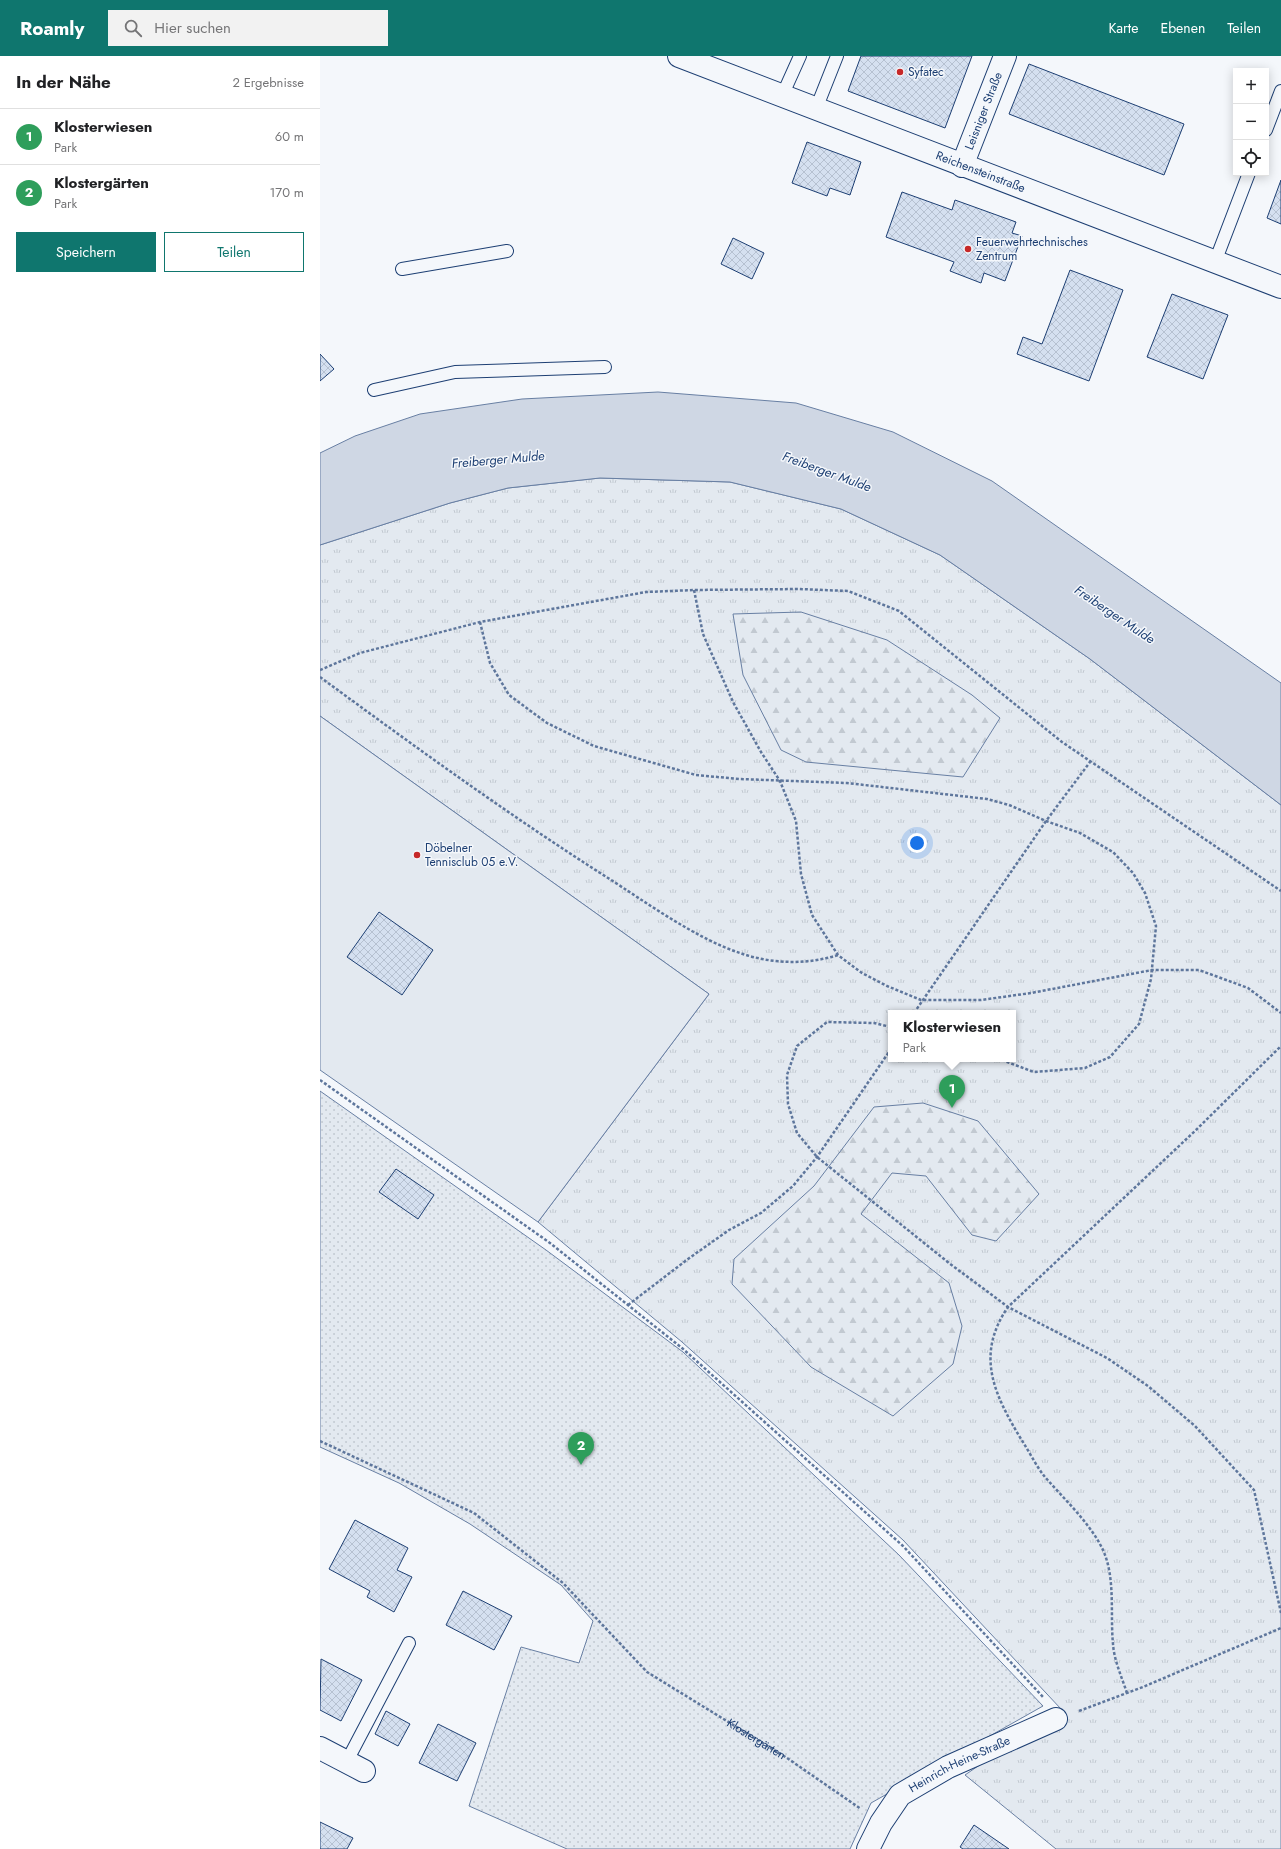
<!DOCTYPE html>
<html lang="de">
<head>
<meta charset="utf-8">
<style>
	body { margin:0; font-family:Jost,sans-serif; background:#f2f2f2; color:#202124 }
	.controls { position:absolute; right:12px; top:12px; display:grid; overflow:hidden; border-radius:0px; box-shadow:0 2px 10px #0003 }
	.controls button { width:36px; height:36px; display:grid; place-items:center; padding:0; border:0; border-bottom:1px solid #e0e0e0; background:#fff; color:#202124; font:20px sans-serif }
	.you { position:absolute; left:597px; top:787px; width:14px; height:14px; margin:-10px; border:3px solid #fff; border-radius:50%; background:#1a73e8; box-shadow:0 0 0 6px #1a73e833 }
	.badge { display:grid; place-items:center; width:26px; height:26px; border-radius:50%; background:#0f766e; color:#fff; font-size:13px; font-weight:700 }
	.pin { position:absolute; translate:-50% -33px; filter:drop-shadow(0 1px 2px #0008) }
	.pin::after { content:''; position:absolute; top:21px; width:14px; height:12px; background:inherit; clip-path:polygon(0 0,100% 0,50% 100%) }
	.popup { position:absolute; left:568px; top:954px; width:128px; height:52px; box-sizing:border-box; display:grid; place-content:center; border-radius:0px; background:#fff; filter:drop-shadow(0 1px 3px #0005); font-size:13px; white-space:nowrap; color:#757577 }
	.popup b { font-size:15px; color:#202124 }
	.popup::after { content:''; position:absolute; left:50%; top:100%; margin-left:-8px; border:8px solid transparent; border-top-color:#fff }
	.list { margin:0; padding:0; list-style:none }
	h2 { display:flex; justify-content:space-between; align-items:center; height:52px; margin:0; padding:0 16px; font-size:17px }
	h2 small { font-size:13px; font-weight:400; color:#757577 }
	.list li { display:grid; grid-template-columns:26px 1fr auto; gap:12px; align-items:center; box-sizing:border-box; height:56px; padding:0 16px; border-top:1px solid #e0e0e0 }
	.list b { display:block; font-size:15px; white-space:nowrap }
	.list p { margin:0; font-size:13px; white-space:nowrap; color:#757577 }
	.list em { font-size:13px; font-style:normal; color:#757577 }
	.actions { display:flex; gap:8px; padding:12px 16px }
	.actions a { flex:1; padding:9px 0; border:1px solid #0f766e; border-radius:0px; text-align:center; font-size:14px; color:#0f766e }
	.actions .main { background:#0f766e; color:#fff }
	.icon { flex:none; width:22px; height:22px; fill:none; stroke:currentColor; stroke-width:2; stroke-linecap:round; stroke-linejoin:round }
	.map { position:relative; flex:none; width:961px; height:1793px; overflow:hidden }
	header { display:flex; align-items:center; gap:24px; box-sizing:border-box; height:56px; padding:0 20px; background:#0f766e; color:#fff }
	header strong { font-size:19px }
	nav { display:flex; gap:22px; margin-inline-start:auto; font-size:14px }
	.search { width:280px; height:36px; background:#f2f2f2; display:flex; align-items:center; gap:10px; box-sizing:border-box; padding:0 14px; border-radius:0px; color:#757577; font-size:15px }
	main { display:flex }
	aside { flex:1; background:#fff }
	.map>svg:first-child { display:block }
	.grass { fill:url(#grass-tufts); stroke:#687fa3; fill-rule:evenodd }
	.forest { fill:url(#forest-firs); stroke:#687fa3 }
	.garden { fill:url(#garden-dots); stroke:#687fa3 }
	.pitch { fill:#e3e9f0; stroke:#687fa3 }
	.water { fill:#cfd7e4; stroke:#687fa3 }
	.building { fill:url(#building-cross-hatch); stroke:#1d3f73 }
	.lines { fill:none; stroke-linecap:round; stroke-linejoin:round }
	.service-casing { stroke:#1d3f73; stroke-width:14 }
	.minor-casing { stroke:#1d3f73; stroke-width:24 }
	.path { stroke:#5e769c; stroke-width:2.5; stroke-dasharray:3 2; stroke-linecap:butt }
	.service { stroke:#f4f7fb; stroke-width:12 }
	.minor { stroke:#f4f7fb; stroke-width:22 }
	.poi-dot { fill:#c62828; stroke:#f4f7fb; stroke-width:1.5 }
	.labels { text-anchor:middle; stroke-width:3; stroke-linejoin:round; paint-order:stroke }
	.poi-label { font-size:12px; fill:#1d3f73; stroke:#f4f7fb; text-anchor:start }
	.street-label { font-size:12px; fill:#1d3f73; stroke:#f4f7fb }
	.water-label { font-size:13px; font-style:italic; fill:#1d3f73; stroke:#f4f7fb }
</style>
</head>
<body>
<header>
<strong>Roamly</strong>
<div class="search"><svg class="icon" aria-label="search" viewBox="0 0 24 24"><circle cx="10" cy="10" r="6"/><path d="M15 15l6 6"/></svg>Hier suchen</div>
<nav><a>Karte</a><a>Ebenen</a><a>Teilen</a></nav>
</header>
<main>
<aside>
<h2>In der Nähe<small>2 Ergebnisse</small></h2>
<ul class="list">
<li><span class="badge" style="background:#2e9e5b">1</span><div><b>Klosterwiesen</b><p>Park</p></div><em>60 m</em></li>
<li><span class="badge" style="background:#2e9e5b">2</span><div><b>Klostergärten</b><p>Park</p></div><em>170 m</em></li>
</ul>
<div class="actions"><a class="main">Speichern</a><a>Teilen</a></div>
</aside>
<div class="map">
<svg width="961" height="1793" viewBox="0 0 961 1793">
	<defs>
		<pattern id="grass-tufts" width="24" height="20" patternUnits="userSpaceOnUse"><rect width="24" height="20" fill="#e3e9f0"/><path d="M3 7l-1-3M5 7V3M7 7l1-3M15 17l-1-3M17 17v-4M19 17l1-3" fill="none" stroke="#c2c9d1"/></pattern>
		<pattern id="forest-firs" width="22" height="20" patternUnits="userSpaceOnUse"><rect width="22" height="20" fill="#e3e9f0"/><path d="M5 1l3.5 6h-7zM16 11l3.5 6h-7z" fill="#c2c9d1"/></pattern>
		<pattern id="garden-dots" width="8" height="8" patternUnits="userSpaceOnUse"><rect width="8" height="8" fill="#e3e9f0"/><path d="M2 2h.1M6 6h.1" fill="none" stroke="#c2c9d1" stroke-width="1.8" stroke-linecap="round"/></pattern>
		<pattern id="building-cross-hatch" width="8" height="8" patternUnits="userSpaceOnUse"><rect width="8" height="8" fill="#d5e0f0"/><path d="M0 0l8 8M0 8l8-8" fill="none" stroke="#b6c1d1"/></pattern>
	</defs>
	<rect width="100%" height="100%" fill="#f4f7fb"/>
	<path class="grass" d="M280 422 410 426 521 453 620 499 770 603 961 749V1793H736L645 1719 741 1653 583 1484 362 1286 218 1166 389 938 0 660V489L130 447 188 432ZM571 957H693V1003H571Z"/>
	<g class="forest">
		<path d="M481 556 567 584 652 639 680 662 643 721 486 706 461 694 423 619 413 558Z"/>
		<path d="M603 1047 658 1065 719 1138 676 1185 652 1179 606 1120 572 1117 541 1158 629 1227 642 1270 633 1308 573 1360 491 1311 412 1228 414 1203 494 1130 554 1051Z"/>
	</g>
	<path class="garden" d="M0 1035 226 1194 363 1296 579 1499 723 1650 551 1747 530 1793H247L149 1750 201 1591 259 1607 273 1565 241 1529 150 1468 79 1427 0 1391Z"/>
	<path class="pitch" d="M0 660 389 938 218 1166 0 1014Z"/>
	<path class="water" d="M338 336 476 347 573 376 672 425 961 627V749L770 603 620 499 521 453 410 426 280 422 188 432 130 447 0 489V397L35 380 100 358 202 343Z"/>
	<g class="building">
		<path d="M541 0H652L625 72 528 35Z"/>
		<path d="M709 8 864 68 844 119 689 58Z"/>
		<path d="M487 86 541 106 530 139 510 132 507 140 472 127Z"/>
		<path d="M961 124V168L947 162Z"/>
		<path d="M582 136 632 154 635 144 696 166 692 177 702 180 685 225 664 217 661 227 630 215 634 206 566 181Z"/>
		<path d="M413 182 444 197 432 223 401 208Z"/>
		<path d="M750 214 803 234 769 325 697 298 703 281 722 288Z"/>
		<path d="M852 238 908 259 883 323 827 301Z"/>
		<path d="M0 298 14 313 0 325Z"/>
		<path d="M59 856 113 894 82 939 27 901Z"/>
		<path d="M76 1113 114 1139 98 1163 59 1136Z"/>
		<path d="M35 1464 88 1492 77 1514 92 1521 74 1556 47 1541 50 1535 9 1513Z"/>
		<path d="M143 1535 192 1560 174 1594 126 1569Z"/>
		<path d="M1 1603 42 1624 21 1665 0 1654Z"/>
		<path d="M66 1655 90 1668 78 1690 55 1678Z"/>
		<path d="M118 1668 156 1687 137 1725 99 1707Z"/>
		<path d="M0 1766 33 1782 27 1793H0Z"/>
		<path d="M654 1769 689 1793H643L640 1791Z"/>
	</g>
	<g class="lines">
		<defs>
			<g id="service">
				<path d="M462 40 480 0"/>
				<path d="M496 53 517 0"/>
				<path d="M946 74 961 35"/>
				<path d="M895 206 929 117"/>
				<path d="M82 213 187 195"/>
				<path d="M54 334 135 316 285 311"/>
				<path d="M27 1705 89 1587"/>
			</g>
			<g id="minor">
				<path id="s2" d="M359 0 961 231"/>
				<path id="s3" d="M642 110 685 0"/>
				<path d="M0 1692 44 1715"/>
				<path id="s4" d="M548 1793 561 1767 580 1739 628 1711 736 1663"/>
			</g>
		</defs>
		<use href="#service" class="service-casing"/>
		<use href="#minor" class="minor-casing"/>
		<g class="path">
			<path d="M374 534 383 578 413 646 441 696 460 725 476 765 481 818 492 859 518 899 542 917 567 930 601 944H661L711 937 832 914H879L928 932 961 957"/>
			<path d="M160 566 170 607 189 639 227 667 274 690 376 719 419 723 527 727 667 743 689 749 726 765 760 777 793 796 813 817 825 837 836 870 831 923 819 968 790 1001 765 1012 714 1016 679 1003"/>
			<path d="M0 614 40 597 160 566 326 536 374 534 479 533 528 535 579 555 742 686 961 835"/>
			<path d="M0 621C94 690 189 759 288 822 327 847 377 883 420 897 451 908 487 909 518 899"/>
			<path d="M594 957 726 765 770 706"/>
			<path d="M571 971 554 967 507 966 477 990 467 1019 468 1048 477 1077 497 1101 629 1207 688 1251 787 1302 828 1330 875 1370 934 1434 961 1557"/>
			<path d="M0 1024 230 1187 362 1292 583 1490 723 1641"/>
			<path d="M308 1249 368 1203 409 1174 441 1157 473 1130 497 1101 571 993"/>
			<path id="s1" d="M0 1385 154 1457 243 1527 327 1616 467 1702 541 1753"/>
			<path d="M807 1637C802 1622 794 1604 793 1588 790 1558 796 1520 782 1492 769 1466 744 1443 725 1421 716 1410 709 1395 701 1383 674 1338 655 1299 688 1251L876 1074 961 990"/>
			<path d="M759 1655 823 1631 961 1572"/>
		</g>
		<use href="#service" class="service"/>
		<use href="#minor" class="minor"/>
	</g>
	<g class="poi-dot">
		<circle cx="580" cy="16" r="4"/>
		<circle cx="648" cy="193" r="4"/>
		<circle cx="97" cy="799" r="4"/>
	</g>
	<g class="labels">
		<g class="poi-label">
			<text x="588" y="20">Syfatec</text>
			<text x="656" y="190">Feuerwehrtechnisches<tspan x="656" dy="14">Zentrum</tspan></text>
			<text x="105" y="796">Döbelner<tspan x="105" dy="14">Tennisclub 05 e.V.</tspan></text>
		</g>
		<g class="street-label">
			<text dy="4" stroke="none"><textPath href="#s3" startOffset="59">Leisniger Straße</textPath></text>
			<text dy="4" stroke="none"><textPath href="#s2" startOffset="323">Reichensteinstraße</textPath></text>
			<text dy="4" stroke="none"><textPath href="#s1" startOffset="534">Klostergärten</textPath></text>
			<text dy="4" stroke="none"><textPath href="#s4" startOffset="130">Heinrich-Heine-Straße</textPath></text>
		</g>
		<g class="water-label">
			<text transform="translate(178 403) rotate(-5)" y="5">Freiberger Mulde</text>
			<text transform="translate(507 415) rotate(20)" y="5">Freiberger Mulde</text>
			<text transform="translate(795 558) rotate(34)" y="5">Freiberger Mulde</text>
		</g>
	</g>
</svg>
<div class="controls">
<button>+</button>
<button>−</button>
<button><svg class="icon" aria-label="locate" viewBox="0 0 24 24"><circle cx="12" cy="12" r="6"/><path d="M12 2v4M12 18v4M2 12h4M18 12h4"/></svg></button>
</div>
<div class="you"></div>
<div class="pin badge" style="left:632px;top:1052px;background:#2e9e5b">1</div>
<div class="popup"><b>Klosterwiesen</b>Park</div>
<div class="pin badge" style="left:261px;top:1409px;background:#2e9e5b">2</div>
</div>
</main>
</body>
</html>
